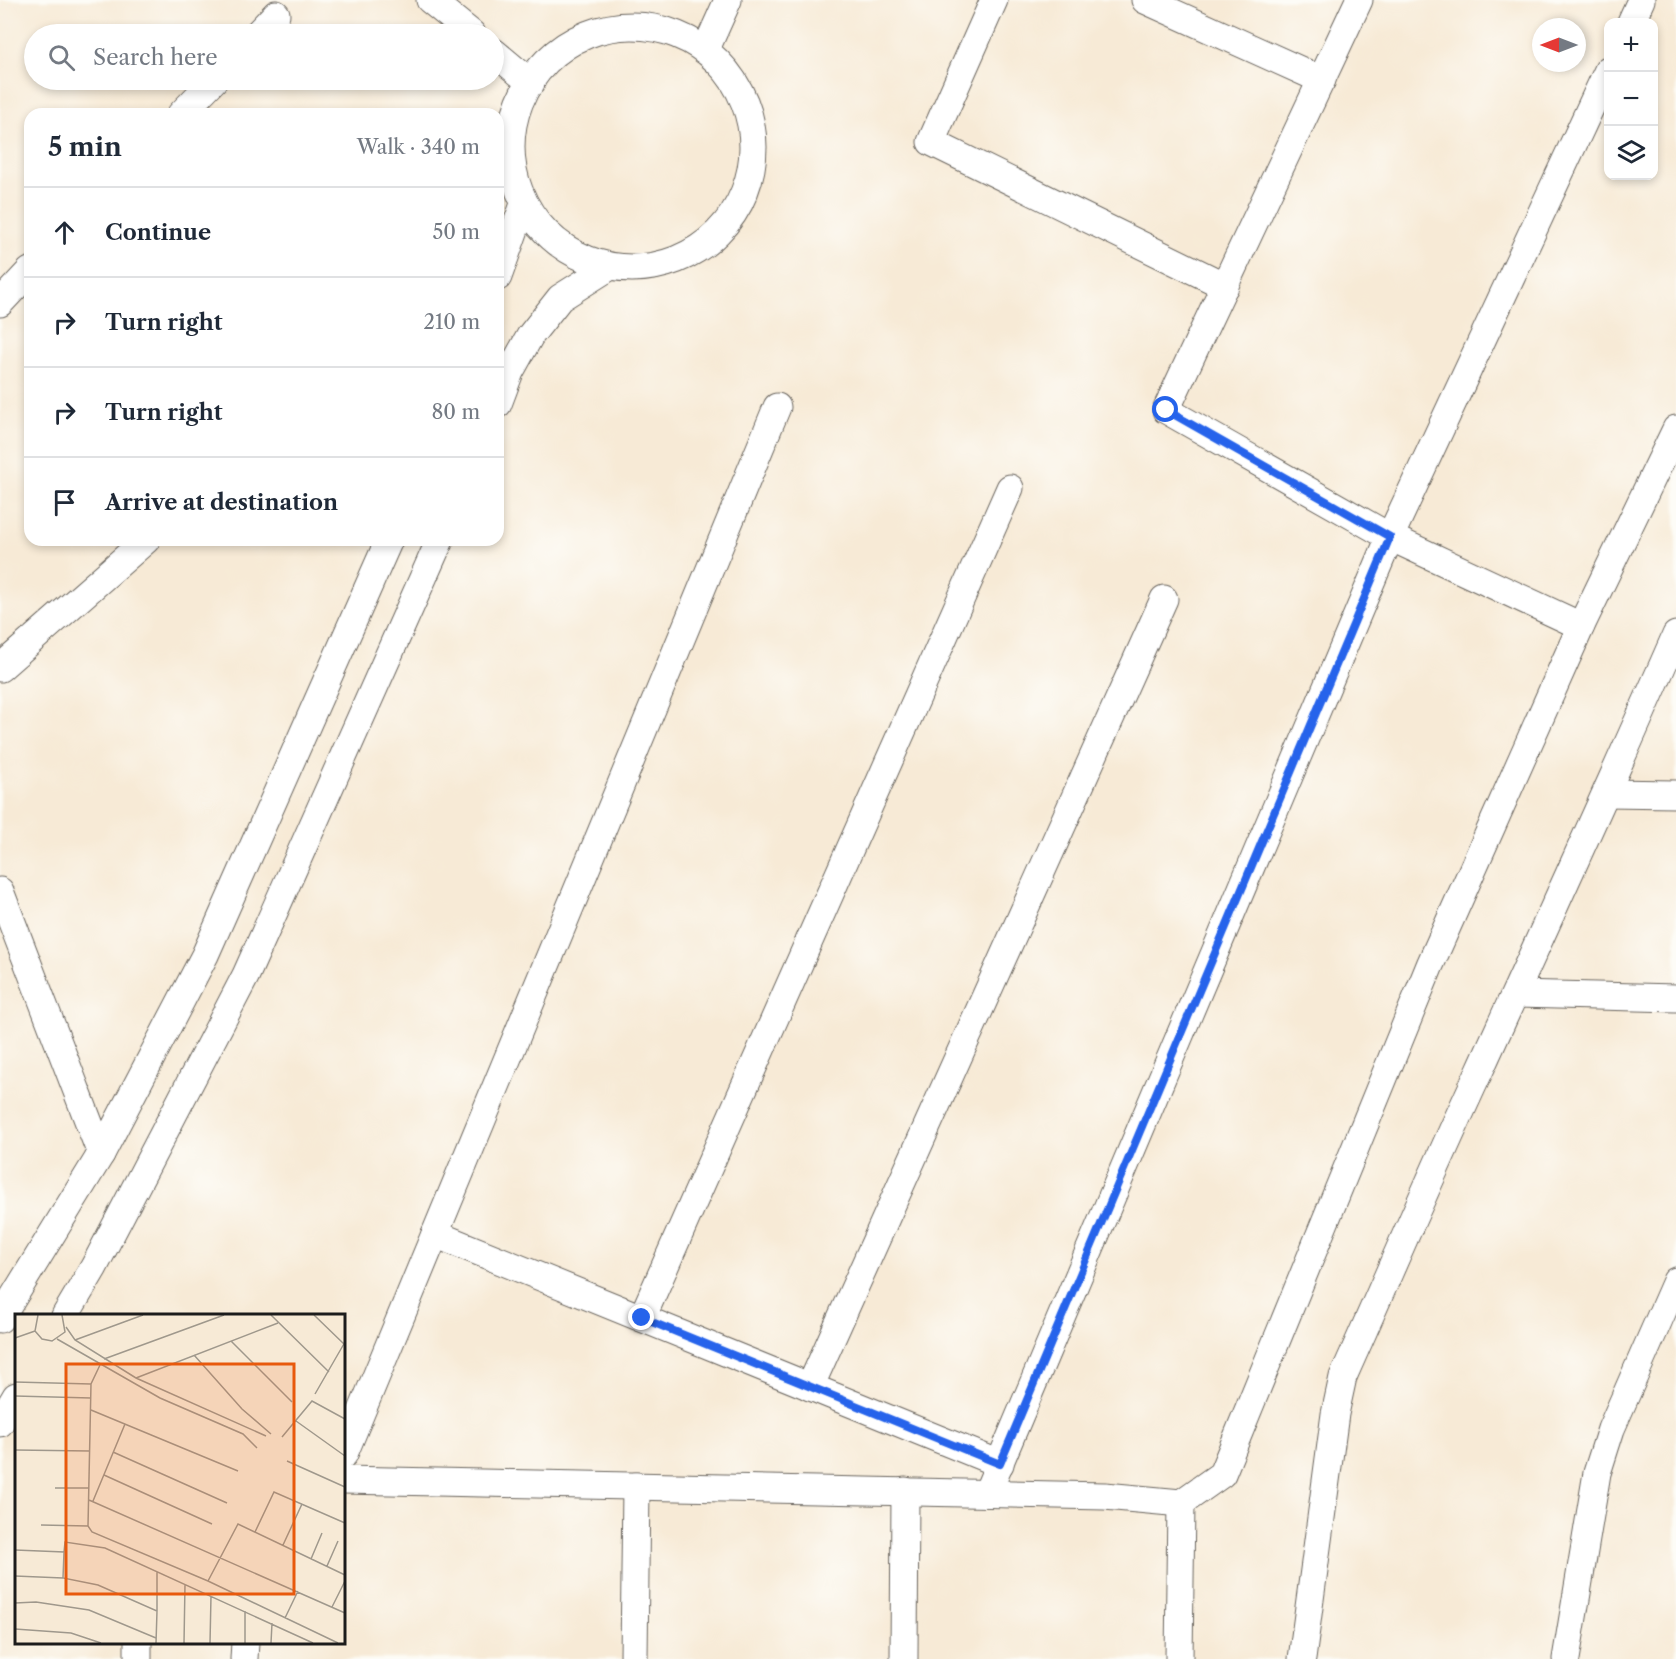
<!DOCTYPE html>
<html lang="en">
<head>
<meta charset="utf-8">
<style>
	body { margin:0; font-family:"Libre Caslon Text",serif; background:#f6f6f7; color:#1f2937 }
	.controls { position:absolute; right:18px; top:18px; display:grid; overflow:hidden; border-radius:12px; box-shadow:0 3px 9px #0003 }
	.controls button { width:54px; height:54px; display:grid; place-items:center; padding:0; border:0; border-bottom:2px solid #e0e1e3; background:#fff; color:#1f2937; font:30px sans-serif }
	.compass { position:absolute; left:1532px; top:18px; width:54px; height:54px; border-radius:50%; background:#fff; box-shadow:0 3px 9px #0003; rotate:270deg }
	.stop { position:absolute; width:18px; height:18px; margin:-14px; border:4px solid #2563eb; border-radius:50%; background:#fff }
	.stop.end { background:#2563eb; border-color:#fff; box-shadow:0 2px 6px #0008 }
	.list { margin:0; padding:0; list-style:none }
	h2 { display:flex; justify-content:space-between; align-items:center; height:78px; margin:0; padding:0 24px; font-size:26px }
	h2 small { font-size:20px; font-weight:400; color:#747a83 }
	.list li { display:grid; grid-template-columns:39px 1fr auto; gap:18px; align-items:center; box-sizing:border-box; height:90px; padding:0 24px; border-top:2px solid #e0e1e3 }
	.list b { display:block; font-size:22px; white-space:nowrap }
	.list em { font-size:20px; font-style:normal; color:#747a83 }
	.icon { flex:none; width:33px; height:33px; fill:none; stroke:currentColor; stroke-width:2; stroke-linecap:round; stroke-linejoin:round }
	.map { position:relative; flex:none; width:1676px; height:1659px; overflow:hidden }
	.search { position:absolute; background:#fff; box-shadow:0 3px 9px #0003; left:24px; top:24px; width:480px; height:66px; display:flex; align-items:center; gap:15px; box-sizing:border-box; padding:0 21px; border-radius:33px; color:#747a83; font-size:22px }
	.panel { position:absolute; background:#fff; box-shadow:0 3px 9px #0003; left:24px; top:108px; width:480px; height:438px; border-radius:18px }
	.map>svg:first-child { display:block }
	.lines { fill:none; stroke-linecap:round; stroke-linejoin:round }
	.street-casing { stroke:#69645d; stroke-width:29 }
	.street { stroke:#fff; stroke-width:27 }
	.route { stroke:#2563eb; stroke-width:8 }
	.inset-road { fill:none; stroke:#9f988c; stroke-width:1.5 }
	.view { fill:#e8590c; fill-opacity:0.15; stroke:#e8590c; stroke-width:3 }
	.inset-edge { fill:none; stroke:#1c1c1c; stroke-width:3 }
</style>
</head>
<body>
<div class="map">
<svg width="1676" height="1659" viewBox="0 0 1676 1659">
	<rect width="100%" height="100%" fill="#fdfcf7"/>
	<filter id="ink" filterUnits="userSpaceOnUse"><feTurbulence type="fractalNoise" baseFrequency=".0167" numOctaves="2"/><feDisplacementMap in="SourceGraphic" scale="12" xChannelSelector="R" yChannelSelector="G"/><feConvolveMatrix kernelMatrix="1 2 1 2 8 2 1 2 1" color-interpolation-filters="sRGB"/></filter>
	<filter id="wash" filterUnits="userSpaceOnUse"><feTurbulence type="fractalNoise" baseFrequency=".008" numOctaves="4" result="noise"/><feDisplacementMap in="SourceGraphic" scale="24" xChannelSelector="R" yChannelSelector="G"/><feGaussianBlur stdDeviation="1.35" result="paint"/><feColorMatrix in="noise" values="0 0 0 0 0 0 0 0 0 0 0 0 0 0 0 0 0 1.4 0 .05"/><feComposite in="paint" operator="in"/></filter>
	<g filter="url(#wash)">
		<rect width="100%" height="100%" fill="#f7ead6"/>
	</g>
	<g filter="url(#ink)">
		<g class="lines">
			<defs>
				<g id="street">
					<path d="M430 0 472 34"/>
					<path d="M994 0 931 142 1225 286"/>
					<path d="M1145 0 1322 80"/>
					<path d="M1359 0 1166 410 1390 537 1581 626"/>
					<path d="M1631 22 1641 0"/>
					<circle cx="632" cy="147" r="121"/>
					<path d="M257 34 276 14"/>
					<path d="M706 49 728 0"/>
					<path d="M494 52 531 83"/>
					<path d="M181 114 214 80"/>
					<path d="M498 277 524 204"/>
					<path d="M0 303 30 271"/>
					<path d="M498 404 510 372 530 336 560 298 609 267"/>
					<path d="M0 668 146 540"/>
					<path d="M1607 793 1676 794"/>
					<path d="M0 891 101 1154"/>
					<path d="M1516 994 1676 998"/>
					<path d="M435 1234 1000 1464"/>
					<path d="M65 1316 94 1267 246 975 440 540"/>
					<path d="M642 1318 1010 488"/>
					<path d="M0 1319 101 1154 205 955 389 540"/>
					<path d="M810 1387 1164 599"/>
					<path d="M0 1423 16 1396"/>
					<path d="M344 1454 777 407"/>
					<path d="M344 1480 1105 1496 1181 1503 1222 1474 1430 965 1581 626 1676 429"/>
					<path d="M987 1493 1390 537 1608 70"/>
					<path d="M138 1659V1642"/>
					<path d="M244 1659 245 1642"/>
					<path d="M634 1659 636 1486"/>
					<path d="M904 1659 905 1491"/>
					<path d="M1179 1659 1181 1503"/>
					<path d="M1302 1659 1335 1414 1343 1377C1389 1274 1433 1171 1480 1070 1546 925 1612 781 1676 635"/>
					<path d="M1566 1659 1597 1473 1611 1429 1676 1281"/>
				</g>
			</defs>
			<use href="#street" class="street-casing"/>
			<use href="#street" class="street"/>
		</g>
	</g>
	<g class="lines" filter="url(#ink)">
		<path class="route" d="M642 1318 1000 1464 1390 537 1166 410"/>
	</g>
	<g transform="translate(15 1314)">
		<rect width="330" height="330" fill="#f7ead6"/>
		<path class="inset-road" d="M23 1 20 17 27 25 37 27 50 18 47 1M256 1 314 58M299 1 330 31M51 13 60 26 121 64 251 122M0 24 20 17M42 25 145 84 228 120 242 134M60 26 128 1M216 27 277 88M179 41 227 95 256 120M89 45 209 1M85 51 76 70 73 212 77 218 193 267 323 329M121 64 263 9M0 68 76 70M300 80 330 28M0 82 76 84M76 96 223 157M281 107 330 142M267 123 297 87 330 105M0 136 75 137M98 138 212 189M272 147 330 173M89 161 197 210M40 174H74M74 186 330 299M78 187 110 110M26 211 73 212M240 218 259 178 330 209M268 231 287 190M0 236 49 238 48 264 83 271 142 297 141 329M49 238 50 228 90 234 298 329M296 245 307 219M312 252 323 227M0 262 48 264M193 267 223 210 330 261M0 289 21 288 74 296 141 324M317 293 330 267M142 297V258M270 304 283 277M0 315 56 319 86 329M169 329 170 270M195 329 196 282M230 329V297M256 329 257 309"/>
		<path class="view" d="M51 50H279V280H51Z"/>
		<rect width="330" height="330" class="inset-edge"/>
	</g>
</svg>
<div class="controls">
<button>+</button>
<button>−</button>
<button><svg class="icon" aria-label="layers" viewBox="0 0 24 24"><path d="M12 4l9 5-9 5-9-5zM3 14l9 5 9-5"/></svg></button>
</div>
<svg class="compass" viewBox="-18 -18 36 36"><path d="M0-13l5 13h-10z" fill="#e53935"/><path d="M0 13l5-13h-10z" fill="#747a83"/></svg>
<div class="stop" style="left:1166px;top:410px"></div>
<div class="stop end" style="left:642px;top:1318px"></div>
<div class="search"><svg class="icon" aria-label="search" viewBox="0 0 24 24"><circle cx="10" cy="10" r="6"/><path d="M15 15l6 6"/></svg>Search here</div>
<section class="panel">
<h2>5 min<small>Walk · 340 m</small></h2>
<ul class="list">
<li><svg class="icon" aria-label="ahead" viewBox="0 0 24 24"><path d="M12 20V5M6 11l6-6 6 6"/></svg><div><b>Continue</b></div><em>50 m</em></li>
<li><svg class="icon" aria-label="right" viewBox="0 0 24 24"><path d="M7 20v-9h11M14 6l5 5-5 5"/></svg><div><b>Turn right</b></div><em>210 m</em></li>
<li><svg class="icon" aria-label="right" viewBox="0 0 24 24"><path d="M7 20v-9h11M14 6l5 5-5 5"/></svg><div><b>Turn right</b></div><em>80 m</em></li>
<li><svg class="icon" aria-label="arrive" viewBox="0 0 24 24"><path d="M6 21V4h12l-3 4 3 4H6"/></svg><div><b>Arrive at destination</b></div></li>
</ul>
</section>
</div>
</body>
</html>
